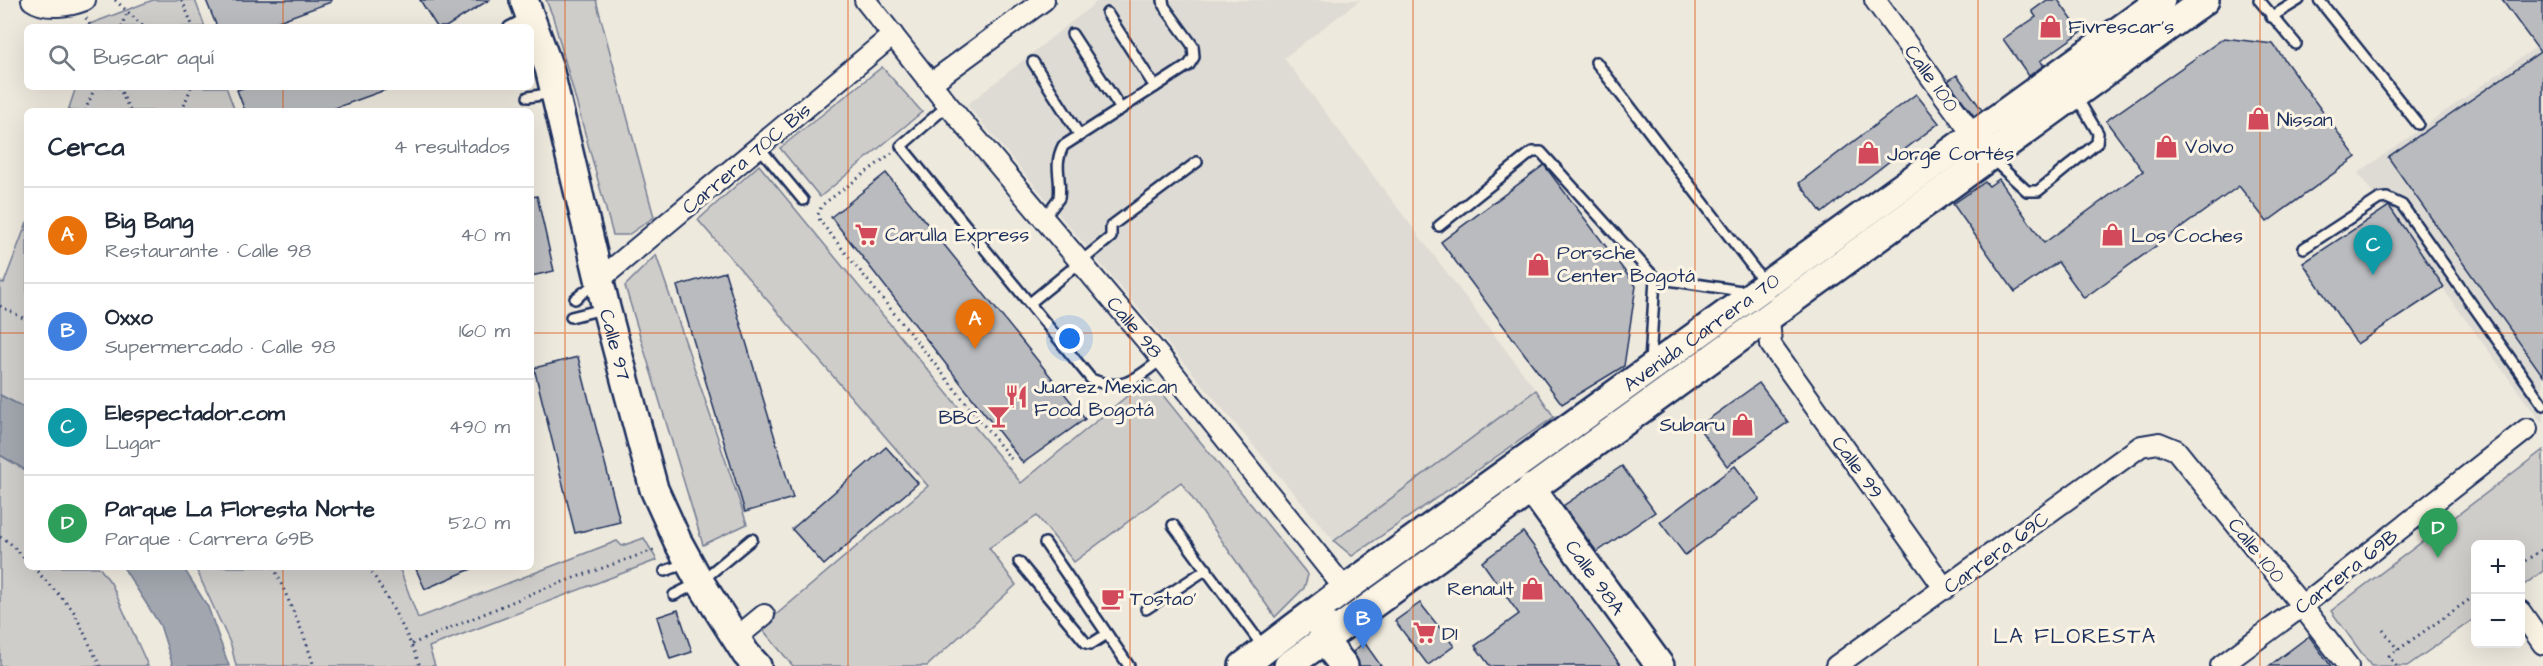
<!DOCTYPE html>
<html lang="es">
<head>
<meta charset="utf-8">
<style>
	body { margin:0; font-family:"Architects Daughter",sans-serif; background:#f2f2f3; color:#1f2937 }
	.controls { position:absolute; right:18px; bottom:18px; display:grid; overflow:hidden; border-radius:9px; box-shadow:0 6px 24px #0002 }
	.controls button { width:54px; height:54px; display:grid; place-items:center; padding:0; border:0; border-bottom:2px solid #e0e1e3; background:#fff; color:#1f2937; font:30px sans-serif }
	.you { position:absolute; left:1070px; top:339px; width:21px; height:21px; margin:-15px; border:4px solid #fff; border-radius:50%; background:#1a73e8; box-shadow:0 0 0 9px #1a73e833 }
	.badge { display:grid; place-items:center; width:39px; height:39px; border-radius:50%; background:#d1495b; color:#fff; font-size:20px; font-weight:700 }
	.pin { position:absolute; translate:-50% -50px; filter:drop-shadow(0 2px 3px #0008) }
	.pin::after { content:''; position:absolute; top:32px; width:21px; height:18px; background:inherit; clip-path:polygon(0 0,100% 0,50% 100%) }
	.list { margin:0; padding:0; list-style:none }
	h2 { display:flex; justify-content:space-between; align-items:center; height:78px; margin:0; padding:0 24px; font-size:26px }
	h2 small { font-size:20px; font-weight:400; color:#747a83 }
	.list li { display:grid; grid-template-columns:39px 1fr auto; gap:18px; align-items:center; box-sizing:border-box; height:96px; padding:0 24px; border-top:2px solid #e0e1e3 }
	.list b { display:block; font-size:22px; white-space:nowrap }
	.list p { margin:0; font-size:20px; white-space:nowrap; color:#747a83 }
	.list em { font-size:20px; font-style:normal; color:#747a83 }
	.icon { flex:none; width:33px; height:33px; fill:none; stroke:currentColor; stroke-width:2; stroke-linecap:round; stroke-linejoin:round }
	.map { position:relative; flex:none; width:2543px; height:666px; overflow:hidden }
	.search { position:absolute; background:#fff; box-shadow:0 6px 24px #0002; left:24px; top:24px; width:510px; height:66px; display:flex; align-items:center; gap:15px; box-sizing:border-box; padding:0 21px; border-radius:9px; color:#747a83; font-size:22px }
	.panel { position:absolute; background:#fff; box-shadow:0 6px 24px #0002; left:24px; top:108px; width:510px; height:462px; border-radius:9px }
	.map>svg:first-child { display:block }
	.built { fill:#dedbd4 }
	.green { fill:#cfcdca; stroke:#757e94; stroke-width:1.5 }
	.water { fill:#a2a7af; stroke:#6c778f; stroke-width:1.5 }
	.building { fill:#babbbe; stroke:#1b2f5e; stroke-width:1.5 }
	.lines { fill:none; stroke-linecap:round; stroke-linejoin:round }
	.lane-casing { stroke:#1b2f5e; stroke-width:14 }
	.street-casing { stroke:#1b2f5e; stroke-width:24 }
	.secondary-casing { stroke:#1b2f5e; stroke-width:32 }
	.path { stroke:#1b2f5e; stroke-width:3; stroke-dasharray:1.5 4.5; stroke-linecap:butt }
	.lane { stroke:#fcf5e5; stroke-width:9 }
	.street { stroke:#fcf5e5; stroke-width:20 }
	.secondary { stroke:#fcf5e5; stroke-width:27 }
	.grid { fill:none; stroke:#de5710; stroke-width:1.5; stroke-opacity:0.55 }
	.labels { text-anchor:middle; stroke-width:6; stroke-linejoin:round; paint-order:stroke }
	.poi-label { font-size:20px; fill:#1b2f5e; stroke:#fcf5e5; text-anchor:start }
	.street-label { font-size:20px; fill:#1b2f5e; stroke:#fcf5e5 }
	.neighbourhood-label { font-size:21px; letter-spacing:1.5px; fill:#1b2f5e; stroke:#fcf5e5 }
</style>
</head>
<body>
<div class="map">
<svg width="2543" height="666" viewBox="0 0 2543 666">
	<rect width="100%" height="100%" fill="#eee9dd"/>
	<filter id="ink" filterUnits="userSpaceOnUse"><feTurbulence type="fractalNoise" baseFrequency=".0167" numOctaves="2"/><feDisplacementMap in="SourceGraphic" scale="12" xChannelSelector="R" yChannelSelector="G"/><feConvolveMatrix kernelMatrix="1 2 1 2 8 2 1 2 1" color-interpolation-filters="sRGB"/></filter>
	<g filter="url(#ink)">
		<g class="built">
			<path d="M1099 0H1360L1284 58 1536 390 1334 541 967 105Z"/>
			<path d="M2543 42V425L2358 173Z"/>
		</g>
		<g class="green">
			<path d="M153 0H195L205 27H82Z"/>
			<path d="M546 0H596L654 217 628 235H613L553 17Z"/>
			<path d="M882 67 922 112 820 197 780 148Z"/>
			<path d="M76 87H226L235 111H68Z"/>
			<path d="M759 165 1021 483 1149 378 1308 575 1304 588 1275 617 1181 482 1074 562 1037 516 989 548 1016 585 927 666H793L763 630 777 614 928 486 698 220Z"/>
			<path d="M27 222V409L0 395V282L4 283Z"/>
			<path d="M656 255 747 524 703 545 625 286Z"/>
			<path d="M1536 390 1554 417 1352 556 1334 541Z"/>
			<path d="M2543 450V571L2521 587 2520 544H2476L2475 618 2407 666H2371L2331 611Z"/>
			<path d="M0 455 27 471V567H99L111 583 148 666H0Z"/>
			<path d="M644 538 657 560 429 647 435 666H236L231 645 195 567H399L418 618 617 541 622 546Z"/>
		</g>
		<g class="water">
			<path d="M0 395 27 409V471L0 455Z"/>
			<path d="M123 567H183L208 607 229 666H173L160 625Z"/>
		</g>
		<g class="building">
			<path d="M206 0H331V2L262 27H217Z"/>
			<path d="M420 0H489L446 27H437Z"/>
			<path d="M2047 0H2058L2081 32 2040 61 2044 65 2029 76 2003 39 2036 17 2032 11Z"/>
			<path d="M2502 0H2543V376L2388 157 2540 52Z"/>
			<path d="M2224 38 2273 44 2356 157 2267 222 2239 186 2084 298 2058 262 2015 292 1953 204 1985 182 1989 186 1999 179 2044 243 2143 171 2106 121Z"/>
			<path d="M1957 75 1982 110 1974 116 1948 81Z"/>
			<path d="M246 87H388V89L327 111H245L237 90Z"/>
			<path d="M1916 94 1939 123 1822 213 1799 183Z"/>
			<path d="M1544 165 1636 286 1624 366 1562 404 1441 242Z"/>
			<path d="M886 173 1085 419 1023 463 831 217Z"/>
			<path d="M537 196 554 271 531 276V197Z"/>
			<path d="M2389 206 2444 287 2357 344 2303 263Z"/>
			<path d="M725 272 793 498 745 512 677 286Z"/>
			<path d="M578 357 620 522 575 533 534 368Z"/>
			<path d="M1759 383 1788 422 1727 466 1698 427Z"/>
			<path d="M886 447 918 483 824 565 792 529Z"/>
			<path d="M1622 466 1655 512 1597 552 1563 506Z"/>
			<path d="M1735 466 1760 499 1685 555 1660 522Z"/>
			<path d="M1523 532 1597 633 1621 666H1490L1475 646 1519 614 1482 562Z"/>
			<path d="M415 567H476L425 589Z"/>
			<path d="M1420 603 1454 646 1428 665 1395 621Z"/>
			<path d="M678 610 692 652 670 659 657 617Z"/>
			<path d="M2309 636 2331 666H2269Z"/>
			<path d="M1364 642 1381 666H1359L1353 652Z"/>
		</g>
		<g class="lines">
			<defs>
				<g id="lane">
					<path d="M2259 0 2296 44"/>
					<path d="M2319 0 2418 124"/>
					<path d="M1107 13 1155 87"/>
					<path d="M2271 17 2299 0"/>
					<path d="M509 27 528 17"/>
					<path d="M1072 34 1121 109"/>
					<path d="M1033 62 1080 136"/>
					<path d="M1596 62 1764 282"/>
					<path d="M528 97 553 93"/>
					<path d="M948 105 901 146 1091 379C1124 393 1136 378 1162 359"/>
					<path d="M759 147 803 200"/>
					<path d="M1992 159 2027 191H2038L2097 143 2098 133 2076 96"/>
					<path d="M1044 218 1059 198C1062 177 1053 166 1063 146L1189 65 1194 57 1193 46 1164 6 1163 0"/>
					<path d="M1439 226 1532 152H1541L1655 278 1650 363"/>
					<path d="M2304 248 2379 199 2387 198 2402 205 2543 405"/>
					<path d="M1655 278 1748 292"/>
					<path d="M575 299 597 282"/>
					<path d="M1030 303 1111 237V226L1197 162"/>
					<path d="M571 317 603 309"/>
					<path d="M1173 525 1264 648"/>
					<path d="M1045 543 1129 666"/>
					<path d="M1019 562 1086 643 1091 644 1107 634"/>
					<path d="M665 571 687 563"/>
					<path d="M674 595 700 582 752 539"/>
					<path d="M1146 609 1207 569"/>
				</g>
				<g id="street">
					<path d="M32 0C46 10 70 6 85 0"/>
					<path id="s1" d="M865 0 948 105 1162 359 1345 589"/>
					<path d="M1875 0 1981 146"/>
					<path d="M931 83 1044 0"/>
					<path d="M599 280 893 35"/>
					<path d="M1769 316 1771 345 1945 589"/>
					<path d="M2520 611 2543 644"/>
					<path d="M736 638 764 615"/>
					<path d="M1836 666 2141 446 2159 443 2176 450 2302 606 2348 666"/>
					<path d="M2221 666 2302 606 2527 429"/>
				</g>
				<g id="secondary">
					<path id="s2" d="M524 0 549 68 606 308 654 489 678 542 700 582 746 654 757 666"/>
					<path id="s3" d="M1531 488 1660 666"/>
					<path d="M1324 623C1319 639 1335 654 1344 666"/>
					<path id="s4" d="M1243 666 1345 589 2161 0"/>
					<path d="M1288 666 2205 0"/>
				</g>
			</defs>
			<use href="#lane" class="lane-casing"/>
			<use href="#street" class="street-casing"/>
			<use href="#secondary" class="secondary-casing"/>
			<g class="path">
				<path d="M115 0 144 27"/>
				<path d="M182 0 193 27"/>
				<path d="M86 18 91 27"/>
				<path d="M121 27 128 11"/>
				<path d="M119 87 130 111"/>
				<path d="M85 111 95 87"/>
				<path d="M182 111 191 87"/>
				<path d="M892 153 822 205 818 215 820 221 1011 459"/>
				<path d="M0 306 27 320"/>
				<path d="M0 537 9 542 27 561"/>
				<path d="M2520 564 2543 549"/>
				<path d="M33 567 73 610 100 666"/>
				<path d="M274 567 304 636 314 666"/>
				<path d="M369 567C388 600 407 631 420 666"/>
				<path d="M2383 630 2398 650"/>
				<path d="M412 644 543 589 656 549"/>
				<path d="M2396 666 2389 656 2476 595"/>
			</g>
			<use href="#lane" class="lane"/>
			<use href="#street" class="street"/>
			<use href="#secondary" class="secondary"/>
		</g>
	</g>
	<path class="grid" d="M283 0V27M565 0V666M848 0V666M1130 0V666M1413 0V666M1695 0V666M1978 0V666M2260 0V666M283 87V111M0 333H27M531 333H2543M283 567V666"/>
	<defs>
		<symbol id="shop-bare" viewBox="-9 -9 18 18"><path d="M-5-2.5h2.3a2.7 3.5 0 0 1 5.4 0H5L5.5 6h-11ZM-1.5-2.5h3a1.5 2.3 0 0 0-3 0Z" fill="#d1495b" stroke="#fcf5e5" stroke-width="2.5" paint-order="stroke"/></symbol>
		<symbol id="supermarket-bare" viewBox="-9 -9 18 18"><path d="M-6-5.5h2.5l.6 2H6L4.5 2H-2.5L-4.4-4H-6ZM-1.5 3.2a1.3 1.3 0 1 0 .1 0ZM3 3.2a1.3 1.3 0 1 0 .1 0Z" fill="#d1495b" stroke="#fcf5e5" stroke-width="2.5" paint-order="stroke"/></symbol>
		<symbol id="restaurant-bare" viewBox="-9 -9 18 18"><path d="M-5-6h1v4h1v-4h1v4h1v-4h1v5L-1.5 .5V6h-2V.5L-5-1ZM5-6V6H3V1.5H1.5Q1.5-4 5-6Z" fill="#d1495b" stroke="#fcf5e5" stroke-width="2.5" paint-order="stroke"/></symbol>
		<symbol id="bar-bare" viewBox="-9 -9 18 18"><path d="M-6-5H6L.8 .8V4.5H3.5V6h-7V4.5H-.8V.8Z" fill="#d1495b" stroke="#fcf5e5" stroke-width="2.5" paint-order="stroke"/></symbol>
		<symbol id="cafe-bare" viewBox="-9 -9 18 18"><path d="M-5.5-4.5H6V0H3Q3 3.5 0 3.5H-2.5Q-5.5 3.5-5.5 0ZM3-3.2v2h1.7v-2ZM-6 4.5H4V6H-6Z" fill="#d1495b" stroke="#fcf5e5" stroke-width="2.5" paint-order="stroke"/></symbol>
	</defs>
	<g fill-rule="evenodd">
		<use href="#shop-bare" x="2034" y="10" width="33" height="33"/>
		<use href="#shop-bare" x="2242" y="102" width="33" height="33"/>
		<use href="#shop-bare" x="2150" y="130" width="33" height="33"/>
		<use href="#shop-bare" x="1852" y="136" width="33" height="33"/>
		<use href="#supermarket-bare" x="850" y="218" width="33" height="33"/>
		<use href="#shop-bare" x="2096" y="218" width="33" height="33"/>
		<use href="#shop-bare" x="1522" y="248" width="33" height="33"/>
		<use href="#restaurant-bare" x="1000" y="380" width="33" height="33"/>
		<use href="#bar-bare" x="982" y="400" width="33" height="33"/>
		<use href="#shop-bare" x="1726" y="408" width="33" height="33"/>
		<use href="#shop-bare" x="1516" y="572" width="33" height="33"/>
		<use href="#cafe-bare" x="1096" y="582" width="33" height="33"/>
		<use href="#supermarket-bare" x="1408" y="616" width="33" height="33"/>
	</g>
	<g class="labels">
		<g class="poi-label">
			<text x="2068" y="33">Fivrescar's</text>
			<text x="2277" y="126">Nissan</text>
			<text x="2185" y="153">Volvo</text>
			<text x="1887" y="160">Jorge Cortés</text>
			<text x="885" y="241">Carulla Express</text>
			<text x="2131" y="242">Los Coches</text>
			<text x="1557" y="259">Porsche<tspan x="1557" dy="23">Center Bogotá</tspan></text>
			<text x="1034" y="393">Juarez Mexican<tspan x="1034" dy="23">Food Bogotá</tspan></text>
			<text x="981" y="424" text-anchor="end">BBC</text>
			<text x="1725" y="431" text-anchor="end">Subaru</text>
			<text x="1514" y="595" text-anchor="end">Renault</text>
			<text x="1130" y="605">Tostao’</text>
			<text x="1442" y="640">D1</text>
		</g>
		<g class="street-label">
			<text transform="translate(1932 78) rotate(54)" y="7">Calle 100</text>
			<text transform="translate(746 158) rotate(-40)" y="7">Carrera 70C Bis</text>
			<text dy="7" stroke="none"><textPath href="#s1" startOffset="424">Calle 98</textPath></text>
			<text dy="7" stroke="none"><textPath href="#s4" startOffset="567">Avenida Carrera 70</textPath></text>
			<text dy="7" stroke="none"><textPath href="#s2" startOffset="357">Calle 97</textPath></text>
			<text transform="translate(1858 467) rotate(54)" y="7">Calle 99</text>
			<text transform="translate(2257 550) rotate(51)" y="7">Calle 100</text>
			<text transform="translate(1996 552) rotate(-36)" y="7">Carrera 69C</text>
			<text transform="translate(2346 571) rotate(-38)" y="7">Carrera 69B</text>
			<text dy="7" stroke="none"><textPath href="#s3" startOffset="110">Calle 98A</textPath></text>
		</g>
		<g class="neighbourhood-label">
			<text x="2075" y="643">LA FLORESTA</text>
		</g>
	</g>
</svg>
<div class="controls">
<button>+</button>
<button>−</button>
</div>
<div class="you"></div>
<div class="pin badge" style="left:975px;top:349px;background:#e8710a">A</div>
<div class="pin badge" style="left:1363px;top:649px;background:#3f7fe0">B</div>
<div class="pin badge" style="left:2373px;top:275px;background:#0f9aa8">C</div>
<div class="pin badge" style="left:2438px;top:558px;background:#2e9e5b">D</div>
<div class="search"><svg class="icon" aria-label="search" viewBox="0 0 24 24"><circle cx="10" cy="10" r="6"/><path d="M15 15l6 6"/></svg>Buscar aquí</div>
<section class="panel">
<h2>Cerca<small>4 resultados</small></h2>
<ul class="list">
<li><span class="badge" style="background:#e8710a">A</span><div><b>Big Bang</b><p>Restaurante · Calle 98</p></div><em>40 m</em></li>
<li><span class="badge" style="background:#3f7fe0">B</span><div><b>Oxxo</b><p>Supermercado · Calle 98</p></div><em>160 m</em></li>
<li><span class="badge" style="background:#0f9aa8">C</span><div><b>Elespectador.com</b><p>Lugar</p></div><em>490 m</em></li>
<li><span class="badge" style="background:#2e9e5b">D</span><div><b>Parque La Floresta Norte</b><p>Parque · Carrera 69B</p></div><em>520 m</em></li>
</ul>
</section>
</div>
</body>
</html>
